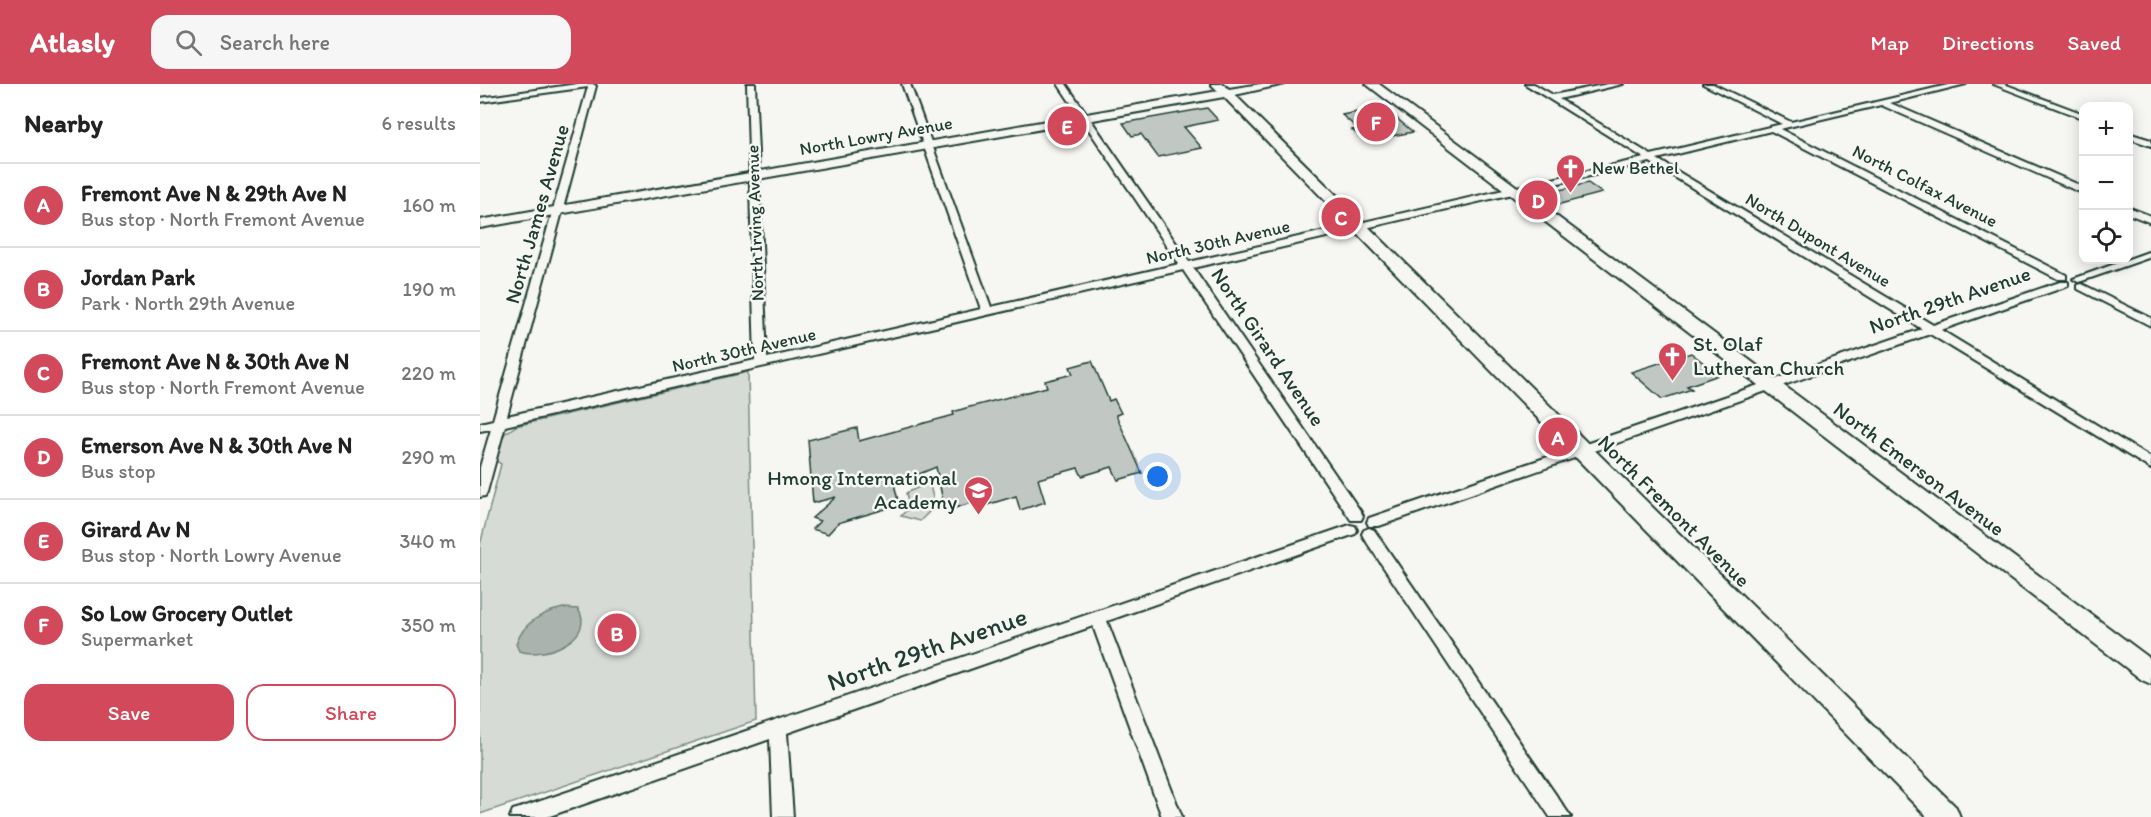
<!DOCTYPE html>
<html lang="en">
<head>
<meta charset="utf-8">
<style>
	body { margin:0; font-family:Itim,sans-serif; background:#f6f6f6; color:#222 }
	.controls { position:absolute; right:18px; top:18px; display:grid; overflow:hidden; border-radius:12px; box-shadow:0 3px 15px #0003 }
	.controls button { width:54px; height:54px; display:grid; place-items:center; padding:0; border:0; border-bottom:2px solid #e0e0e0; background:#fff; color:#222; font:30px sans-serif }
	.you { position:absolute; left:678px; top:393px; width:21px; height:21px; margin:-15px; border:4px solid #fff; border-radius:50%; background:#1a73e8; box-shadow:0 0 0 9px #1a73e833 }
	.badge { display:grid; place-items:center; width:39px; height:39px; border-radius:50%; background:#d1495b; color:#fff; font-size:20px; font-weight:700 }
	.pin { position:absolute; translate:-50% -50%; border:3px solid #fff; box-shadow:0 2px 6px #0006 }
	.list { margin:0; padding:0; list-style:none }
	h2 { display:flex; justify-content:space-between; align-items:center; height:78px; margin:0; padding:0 24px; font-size:26px }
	h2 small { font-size:20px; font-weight:400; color:#767676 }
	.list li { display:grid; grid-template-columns:39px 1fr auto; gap:18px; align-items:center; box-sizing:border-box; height:84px; padding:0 24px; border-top:2px solid #e0e0e0 }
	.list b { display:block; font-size:22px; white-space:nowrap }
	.list p { margin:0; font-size:20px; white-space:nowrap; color:#767676 }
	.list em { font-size:20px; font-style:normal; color:#767676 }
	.actions { display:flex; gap:12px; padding:18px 24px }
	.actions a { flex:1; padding:14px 0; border:2px solid #d1495b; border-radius:18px; text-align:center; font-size:21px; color:#d1495b }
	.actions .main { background:#d1495b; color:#fff }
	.icon { flex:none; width:33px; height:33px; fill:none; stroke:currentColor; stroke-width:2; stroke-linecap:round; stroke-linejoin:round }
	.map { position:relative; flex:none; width:1671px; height:733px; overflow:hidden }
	header { display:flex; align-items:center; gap:36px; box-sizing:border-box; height:84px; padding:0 30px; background:#d1495b; color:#fff }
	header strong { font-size:28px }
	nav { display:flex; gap:33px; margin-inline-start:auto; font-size:21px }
	.search { width:420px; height:54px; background:#f6f6f6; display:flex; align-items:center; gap:15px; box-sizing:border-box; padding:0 21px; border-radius:18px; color:#767676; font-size:22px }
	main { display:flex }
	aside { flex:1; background:#fff }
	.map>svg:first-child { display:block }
	.green { fill:#d6dbd6; stroke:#7a8c85; stroke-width:1.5 }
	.water { fill:#aab3ae; stroke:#72847d; stroke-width:1.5 }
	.building { fill:#c1c8c3; stroke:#1f3d34; stroke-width:1.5 }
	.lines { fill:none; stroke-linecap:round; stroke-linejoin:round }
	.street-casing { stroke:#1f3d34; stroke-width:4 }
	.secondary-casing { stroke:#1f3d34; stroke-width:4 }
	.street { fill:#f6f6f2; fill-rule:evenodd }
	.secondary { fill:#f6f6f2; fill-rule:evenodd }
	.labels { text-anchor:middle; stroke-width:5; stroke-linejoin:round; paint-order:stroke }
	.far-street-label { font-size:18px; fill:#1f3d34; stroke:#f6f6f2 }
	.far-poi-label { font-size:18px; fill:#1f3d34; stroke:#f6f6f2; text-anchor:start }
	.street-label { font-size:21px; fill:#1f3d34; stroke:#f6f6f2 }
	.poi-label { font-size:21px; fill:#1f3d34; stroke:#f6f6f2; text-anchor:start }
	.near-street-label { font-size:26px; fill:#1f3d34; stroke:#f6f6f2 }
</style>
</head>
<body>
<header>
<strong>Atlasly</strong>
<div class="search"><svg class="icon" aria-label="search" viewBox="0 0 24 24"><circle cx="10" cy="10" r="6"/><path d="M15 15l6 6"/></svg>Search here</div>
<nav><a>Map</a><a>Directions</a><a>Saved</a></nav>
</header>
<main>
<aside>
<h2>Nearby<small>6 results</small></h2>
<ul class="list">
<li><span class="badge">A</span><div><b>Fremont Ave N &amp; 29th Ave N</b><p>Bus stop · North Fremont Avenue</p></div><em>160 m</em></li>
<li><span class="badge">B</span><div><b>Jordan Park</b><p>Park · North 29th Avenue</p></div><em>190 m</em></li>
<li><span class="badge">C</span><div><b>Fremont Ave N &amp; 30th Ave N</b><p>Bus stop · North Fremont Avenue</p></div><em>220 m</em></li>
<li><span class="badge">D</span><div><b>Emerson Ave N &amp; 30th Ave N</b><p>Bus stop</p></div><em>290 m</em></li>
<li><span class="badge">E</span><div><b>Girard Av N</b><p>Bus stop · North Lowry Avenue</p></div><em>340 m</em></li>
<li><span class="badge">F</span><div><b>So Low Grocery Outlet</b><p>Supermarket</p></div><em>350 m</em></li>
</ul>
<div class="actions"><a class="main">Save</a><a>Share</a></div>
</aside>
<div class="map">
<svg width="1671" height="733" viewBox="0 0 1671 733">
	<rect width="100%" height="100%" fill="#f6f6f2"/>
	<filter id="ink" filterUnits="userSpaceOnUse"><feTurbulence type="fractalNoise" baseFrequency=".0167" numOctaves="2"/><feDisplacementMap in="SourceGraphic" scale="12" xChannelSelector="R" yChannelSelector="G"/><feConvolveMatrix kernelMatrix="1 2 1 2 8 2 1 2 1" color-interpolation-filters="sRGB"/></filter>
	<g filter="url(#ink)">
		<g class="green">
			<path d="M268 288 276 637 0 730V461L21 380 16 377 23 351 36 342Z"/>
			<path d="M446 400 450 401 455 422 440 437 421 432 429 423 426 409Z"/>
		</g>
		<path class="water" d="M83 524 98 525C117 554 64 576 39 567L36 560C44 538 61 529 83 524Z"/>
		<g class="building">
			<path d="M903 23 933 48 885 57 872 46 878 45 862 31Z"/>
			<path d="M727 24 738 36 704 43 722 64 678 73 661 50 652 52 643 39Z"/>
			<path d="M1108 99 1122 109 1073 122 1059 111Z"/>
			<path d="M1211 269 1239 291 1207 302 1212 305 1182 315 1151 288Z"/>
			<path d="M612 277 629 317 634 315 641 329 636 331 662 389 638 396 632 383 602 392 598 384 558 395 565 418 540 426 536 412 503 422 501 416 465 427 456 383 432 393 413 395 419 421 358 439 348 450 332 445 340 437 332 434 356 413 333 419 328 356 377 344 379 357 474 331 473 328 486 324 567 303 565 297 593 290 590 283Z"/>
		</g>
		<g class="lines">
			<defs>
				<g id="street">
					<path d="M97 0H113L116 2 27 332 275 276 267 0H275L287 274 501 225 422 0H430L511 223 699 180 578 0H586L709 178 1164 74 1045 0H1054L1073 11 1128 0H1143L1079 15 1171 71 1302 40 1223 0H1233L1311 38 1472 0H1486L1410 19 1604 103V110L1401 21 1300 45 1586 191V195H1578L1291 47 1177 75 1453 241 1580 198H1588V202L1461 246 1671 374V385L1450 250 899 442H889L887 438 889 434 1442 245 1170 78 713 184 881 428 883 432 881 436H871L703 186 25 342 7 408 5 412 0 413V383L11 345 0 347V339L13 336 108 3 0 18V14Z"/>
					<path d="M1513 0H1524L1604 30V35Z"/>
					<path d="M1648 49 1671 56V62L1648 54Z"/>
					<path d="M1648 123 1671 132V139L1648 130Z"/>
					<path d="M1671 167V173L1602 197 1598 198 1593 195Z"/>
					<path d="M1602 200 1671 234V242L1598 205V201Z"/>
					<path d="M870 441 875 442 877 446 875 450 627 537 702 733H682L613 542 307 649 313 733H293L290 655 67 733H30L33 726 40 724Z"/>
					<path d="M889 444 894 446 1091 733H1070L884 454 882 450 884 446Z"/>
				</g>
				<g id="secondary">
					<path d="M731 0H743L749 5 780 0H805L755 11 1476 723 1480 733H1447L744 13 0 144V136L738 7Z"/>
					<path d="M886 0H899L1671 575V600L1662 596Z"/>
				</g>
			</defs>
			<use href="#street" class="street-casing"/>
			<use href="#secondary" class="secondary-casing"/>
			<use href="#street" class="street"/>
			<use href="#secondary" class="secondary"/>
		</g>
	</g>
	<defs>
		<symbol id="church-pin" viewBox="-11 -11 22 30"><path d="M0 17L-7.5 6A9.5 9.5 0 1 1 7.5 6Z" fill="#d1495b" stroke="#f6f6f2"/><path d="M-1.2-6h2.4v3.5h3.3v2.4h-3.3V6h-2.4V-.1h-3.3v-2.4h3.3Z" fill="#fff"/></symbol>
		<symbol id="school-pin" viewBox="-11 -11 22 30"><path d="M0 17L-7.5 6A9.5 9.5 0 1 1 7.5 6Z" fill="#d1495b" stroke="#f6f6f2"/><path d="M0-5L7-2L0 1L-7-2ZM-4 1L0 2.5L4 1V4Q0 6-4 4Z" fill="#fff"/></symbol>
	</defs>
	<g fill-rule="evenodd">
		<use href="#church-pin" x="1074" y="68" width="33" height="45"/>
		<use href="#church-pin" x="1176" y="256" width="33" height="45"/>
		<use href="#school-pin" x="482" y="390" width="33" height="45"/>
	</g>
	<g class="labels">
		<g class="far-street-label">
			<text transform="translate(396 52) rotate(-10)" y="6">North Lowry Avenue</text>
			<text transform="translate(1445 102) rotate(27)" y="6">North Colfax Avenue</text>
			<text transform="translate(275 139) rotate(-92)" y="6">North Irving Avenue</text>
			<text transform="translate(1338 156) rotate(31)" y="6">North Dupont Avenue</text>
			<text transform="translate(738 158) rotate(-13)" y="6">North 30th Avenue</text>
			<text transform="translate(264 266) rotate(-13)" y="6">North 30th Avenue</text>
		</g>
		<g class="far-poi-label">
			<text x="1112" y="90">New Bethel</text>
		</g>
		<g class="street-label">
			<text transform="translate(57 130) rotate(-74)" y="7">North James Avenue</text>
			<text transform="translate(1470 216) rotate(-19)" y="7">North 29th Avenue</text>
			<text transform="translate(788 263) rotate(56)" y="7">North Girard Avenue</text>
			<text transform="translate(1439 385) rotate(37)" y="7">North Emerson Avenue</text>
			<text transform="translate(1194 427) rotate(45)" y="7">North Fremont Avenue</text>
		</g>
		<g class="poi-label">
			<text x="1213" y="267">St. Olaf<tspan x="1213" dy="24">Lutheran Church</tspan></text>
			<text x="477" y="401" text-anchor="end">Hmong International<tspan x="477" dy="24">Academy</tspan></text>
		</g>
		<g class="near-street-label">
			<text transform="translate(447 565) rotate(-19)" y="9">North 29th Avenue</text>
		</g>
	</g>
</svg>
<div class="controls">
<button>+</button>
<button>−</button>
<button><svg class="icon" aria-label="locate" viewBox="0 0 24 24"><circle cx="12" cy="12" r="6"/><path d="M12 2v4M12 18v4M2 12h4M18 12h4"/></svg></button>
</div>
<div class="you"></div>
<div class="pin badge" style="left:1078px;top:353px">A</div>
<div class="pin badge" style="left:137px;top:549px">B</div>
<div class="pin badge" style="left:861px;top:133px">C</div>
<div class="pin badge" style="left:1058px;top:116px">D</div>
<div class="pin badge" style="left:587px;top:42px">E</div>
<div class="pin badge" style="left:896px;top:38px">F</div>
</div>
</main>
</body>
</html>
